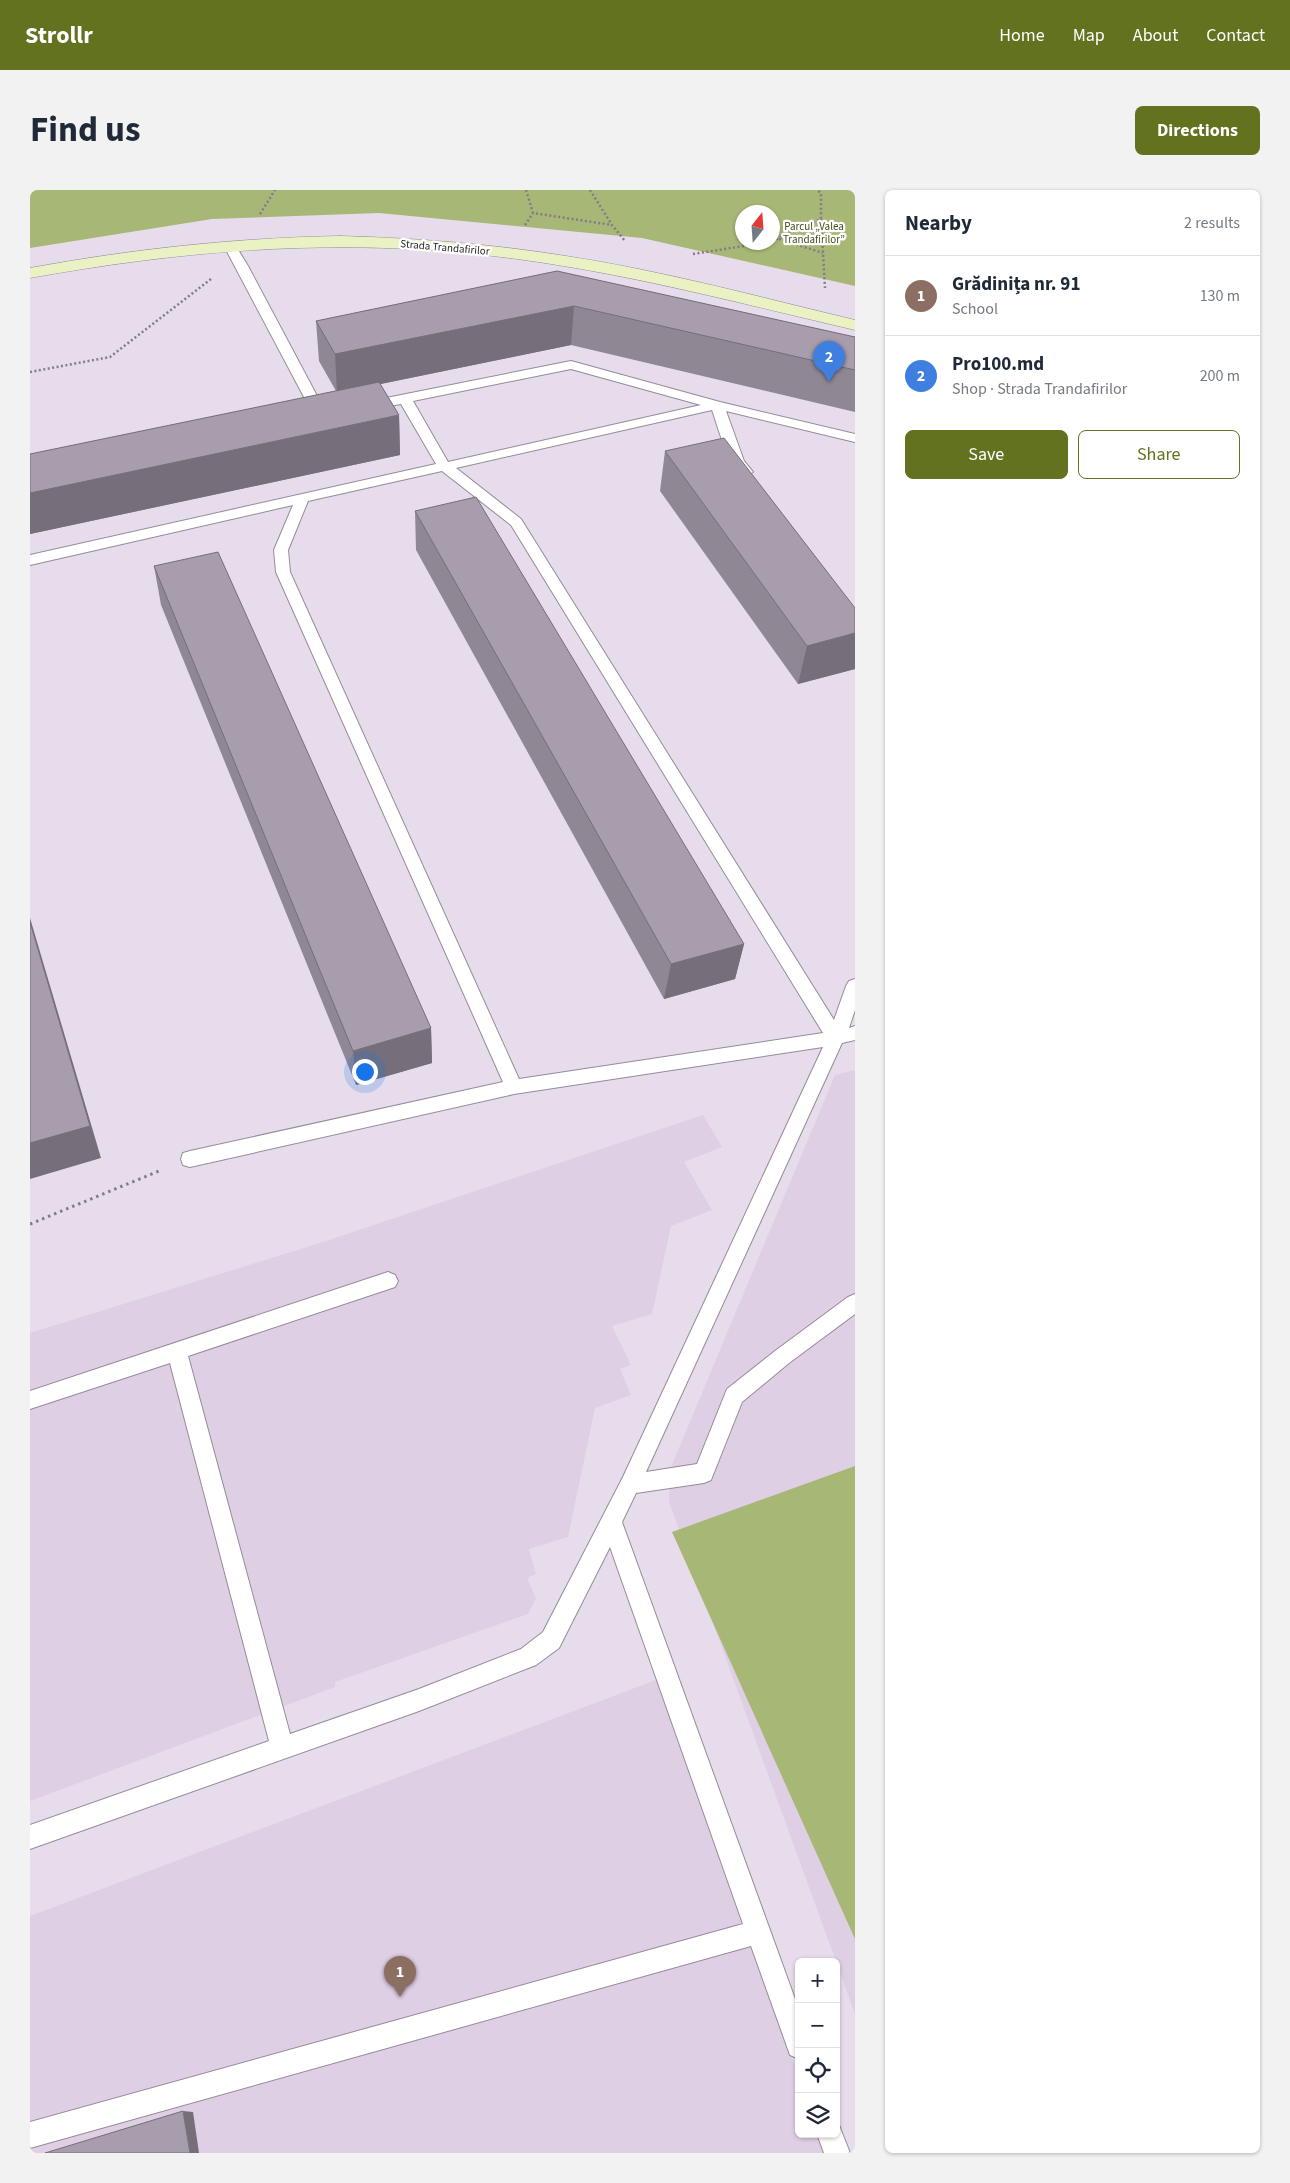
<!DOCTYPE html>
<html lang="en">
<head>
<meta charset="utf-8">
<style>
	body { margin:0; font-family:"Source Sans 3",sans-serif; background:#f2f2f3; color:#1f2937 }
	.controls { position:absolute; right:15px; bottom:15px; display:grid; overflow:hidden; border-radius:8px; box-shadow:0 1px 4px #0004 }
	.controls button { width:45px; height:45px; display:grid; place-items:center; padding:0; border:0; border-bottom:1px solid #e0e1e3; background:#fff; color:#1f2937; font:25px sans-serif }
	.compass { position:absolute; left:705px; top:15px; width:45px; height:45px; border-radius:50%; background:#fff; box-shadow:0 1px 4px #0004; rotate:17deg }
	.you { position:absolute; left:334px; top:881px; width:18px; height:18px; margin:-12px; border:4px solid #fff; border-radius:50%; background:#1a73e8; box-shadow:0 0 0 8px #1a73e833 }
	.badge { display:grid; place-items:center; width:32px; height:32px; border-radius:50%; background:#62721f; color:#fff; font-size:16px; font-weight:700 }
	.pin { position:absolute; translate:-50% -41px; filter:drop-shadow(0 1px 2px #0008) }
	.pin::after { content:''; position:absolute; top:26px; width:18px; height:15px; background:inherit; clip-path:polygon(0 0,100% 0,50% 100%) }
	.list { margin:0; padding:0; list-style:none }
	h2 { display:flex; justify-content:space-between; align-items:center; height:65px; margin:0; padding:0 20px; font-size:21px }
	h2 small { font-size:16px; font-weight:400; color:#747a83 }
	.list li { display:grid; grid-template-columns:32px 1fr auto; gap:15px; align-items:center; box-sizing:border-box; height:80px; padding:0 20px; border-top:1px solid #e0e1e3 }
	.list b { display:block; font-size:19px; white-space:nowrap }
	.list p { margin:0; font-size:16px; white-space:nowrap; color:#747a83 }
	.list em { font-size:16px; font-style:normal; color:#747a83 }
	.actions { display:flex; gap:10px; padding:15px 20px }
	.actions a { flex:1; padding:11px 0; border:1px solid #62721f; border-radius:8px; text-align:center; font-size:18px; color:#62721f }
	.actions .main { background:#62721f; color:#fff }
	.icon { flex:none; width:28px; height:28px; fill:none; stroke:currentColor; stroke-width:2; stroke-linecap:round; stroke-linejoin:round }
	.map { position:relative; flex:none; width:825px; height:1963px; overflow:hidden; border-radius:8px }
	header { display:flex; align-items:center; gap:30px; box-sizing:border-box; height:70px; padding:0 25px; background:#62721f; color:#fff }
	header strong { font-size:24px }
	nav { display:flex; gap:28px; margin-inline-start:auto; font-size:18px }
	.intro { display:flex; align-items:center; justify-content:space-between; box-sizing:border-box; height:120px; padding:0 30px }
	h1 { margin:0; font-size:35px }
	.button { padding:12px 22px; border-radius:8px; background:#62721f; color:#fff; font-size:18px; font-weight:700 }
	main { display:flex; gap:30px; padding:0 30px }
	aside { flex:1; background:#fff; border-radius:8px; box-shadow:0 1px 4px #0004 }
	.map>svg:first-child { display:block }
	.built { fill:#dfcfe5 }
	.green { fill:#a7b776; fill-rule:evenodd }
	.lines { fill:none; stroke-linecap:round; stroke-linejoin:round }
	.lane-casing { stroke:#958b99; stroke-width:2 }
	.secondary-casing { stroke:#958b99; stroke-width:1 }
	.path-far1 { stroke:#837c86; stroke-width:2.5; stroke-dasharray:2 2.5; stroke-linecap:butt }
	.path { stroke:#837c86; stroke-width:3; stroke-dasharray:2.5 4; stroke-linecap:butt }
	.lane { fill:#fff; fill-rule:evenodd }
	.secondary { fill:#eaf2c3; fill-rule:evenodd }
	.wall { fill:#908794 }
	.shaded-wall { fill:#766e78 }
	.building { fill:#a89dac; stroke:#766e78 }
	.labels { text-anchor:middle; stroke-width:4.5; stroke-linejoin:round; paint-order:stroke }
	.far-park-label { font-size:11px; fill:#444f1a; stroke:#fff }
	.far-street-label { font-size:11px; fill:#231f24; stroke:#fff }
</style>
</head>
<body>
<header>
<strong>Strollr</strong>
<nav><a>Home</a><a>Map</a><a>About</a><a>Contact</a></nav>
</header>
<div class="intro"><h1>Find us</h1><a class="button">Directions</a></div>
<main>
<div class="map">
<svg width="825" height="1963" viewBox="0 0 825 1963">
	<rect width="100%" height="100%" fill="#e7dcec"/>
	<g class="built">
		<path d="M825 880V1824L639 1312 641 1277 805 885Z"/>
		<path d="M673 925 692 957 654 972 682 1020 641 1036 622 1124 582 1136 601 1175 590 1179 601 1205 565 1218 538 1347 499 1359 506 1384 497 1388 506 1408 498 1424 305 1492V1497L0 1611V1143L296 1051Z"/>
		<path d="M626 1490 769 1888V1944H789L796 1963H0V1726Z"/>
	</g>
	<g class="green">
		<path d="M0 0H825V96L612 48 349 23 182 29 0 58ZM712 22H742V52H712Z"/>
		<path d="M825 1276V1749L642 1342Z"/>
	</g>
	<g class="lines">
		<defs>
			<g id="lane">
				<path d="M200 52 204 53 218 76 294 219 301 223 299 226 290 228 283 224 194 56Z"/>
				<path d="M541 171 690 212 825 244V252L696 221 714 271 723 282 716 286C699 282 688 236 682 220L426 278 491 329 804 830 816 796 819 791 825 789V820L819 838 825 836V850L812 853 616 1282 667 1274 697 1199 745 1161 818 1107 825 1104V1124L759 1173 712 1212 681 1290 674 1293 606 1303 592 1332 769 1820V1869L760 1865 721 1756 0 1958V1932L713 1734 580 1357 529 1458 506 1475 389 1521 0 1659V1635L239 1551 140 1173 0 1219V1201L358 1082 365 1085 368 1091 365 1097 158 1166 260 1544 389 1499 491 1459 513 1442 593 1287 793 857 484 904 160 977 153 975 151 969 153 963 160 961 473 892 246 382 244 360 263 315 0 375V365L406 274 371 214 336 220 329 216 331 213ZM541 179 671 215 418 272 383 211ZM412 281 481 335 793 843 489 889 260 382 258 360 278 311Z"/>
				<path d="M806 1934 809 1935 820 1963H794L787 1944H806Z"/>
			</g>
			<path id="secondary" d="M310 46C386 48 461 54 536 66 634 81 729 107 825 130V140C696 110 567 75 434 63 288 49 144 62 0 88V78C103 59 205 48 310 46Z"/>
		</defs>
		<use href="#lane" class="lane-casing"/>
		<use href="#secondary" class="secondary-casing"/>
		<g class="path-far1">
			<path d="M496 0 503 23 582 35"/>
			<path d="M560 0 582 35 595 51"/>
			<path d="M230 24 245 0"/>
			<path d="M791 29 795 98"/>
			<path d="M495 35 503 23"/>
			<path d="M749 49 793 63"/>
			<path d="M742 51 791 29V3L787 0"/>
			<path d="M663 64 739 52"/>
			<path d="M0 182 80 167 181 89"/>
		</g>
		<path class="path" d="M0 1034 129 981"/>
		<use href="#lane" class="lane"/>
		<use href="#secondary" class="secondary"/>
	</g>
	<g class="wall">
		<path d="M527 81 825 147V222L541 155 350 194 369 225 370 265 0 344V264L306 201 289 171 286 131Z"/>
		<path d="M635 261 825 418V479L768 494 630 301Z"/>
		<path d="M385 321 714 754 705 789 634 809 386 360Z"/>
		<path d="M124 376 401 838 402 873 326 895 131 415Z"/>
	</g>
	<g class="shaded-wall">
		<path d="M544 116 541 155 307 203 305 164Z"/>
		<path d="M369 225 370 265 0 344V303Z"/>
		<path d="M825 443V479L768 494 777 456Z"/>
		<path d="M0 728 71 968 0 989Z"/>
		<path d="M714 754 705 789 634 809 641 774Z"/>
		<path d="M401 838 402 873 326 895 323 861Z"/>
		<path d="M153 1921 163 1922 169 1963H160Z"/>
	</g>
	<g class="building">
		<path d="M527 81 825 147V180L544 116 305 164 286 131Z"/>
		<path d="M349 192 369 225 0 303V264Z"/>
		<path d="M694 248 825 418V443L777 456 635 261Z"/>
		<path d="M446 307 714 754 641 774 385 321Z"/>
		<path d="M188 362 401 838 323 861 124 376Z"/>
		<path d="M0 732 60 936 0 953Z"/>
		<path d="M153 1921 160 1963H15Z"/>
	</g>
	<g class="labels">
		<g class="far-park-label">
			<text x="784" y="40">Parcul „Valea<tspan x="784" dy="13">Trandafirilor”</tspan></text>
		</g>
		<g class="far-street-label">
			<text transform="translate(415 57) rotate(5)" y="4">Strada Trandafirilor</text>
		</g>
	</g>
</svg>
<div class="controls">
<button>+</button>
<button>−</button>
<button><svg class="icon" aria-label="locate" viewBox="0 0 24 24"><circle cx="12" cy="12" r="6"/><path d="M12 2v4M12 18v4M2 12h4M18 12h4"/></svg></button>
<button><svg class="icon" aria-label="layers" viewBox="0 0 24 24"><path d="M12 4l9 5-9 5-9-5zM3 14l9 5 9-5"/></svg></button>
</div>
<svg class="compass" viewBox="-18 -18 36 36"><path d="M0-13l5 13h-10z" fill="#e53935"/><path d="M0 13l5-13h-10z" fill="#747a83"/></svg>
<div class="you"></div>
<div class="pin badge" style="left:370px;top:1807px;background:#8d6e63">1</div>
<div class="pin badge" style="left:799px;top:192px;background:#3f7fe0">2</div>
</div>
<aside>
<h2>Nearby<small>2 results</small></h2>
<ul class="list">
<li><span class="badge" style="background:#8d6e63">1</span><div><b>Grădinița nr. 91</b><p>School</p></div><em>130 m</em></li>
<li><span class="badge" style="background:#3f7fe0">2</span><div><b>Pro100.md</b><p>Shop · Strada Trandafirilor</p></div><em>200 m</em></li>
</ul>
<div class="actions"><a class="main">Save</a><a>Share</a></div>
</aside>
</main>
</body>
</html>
